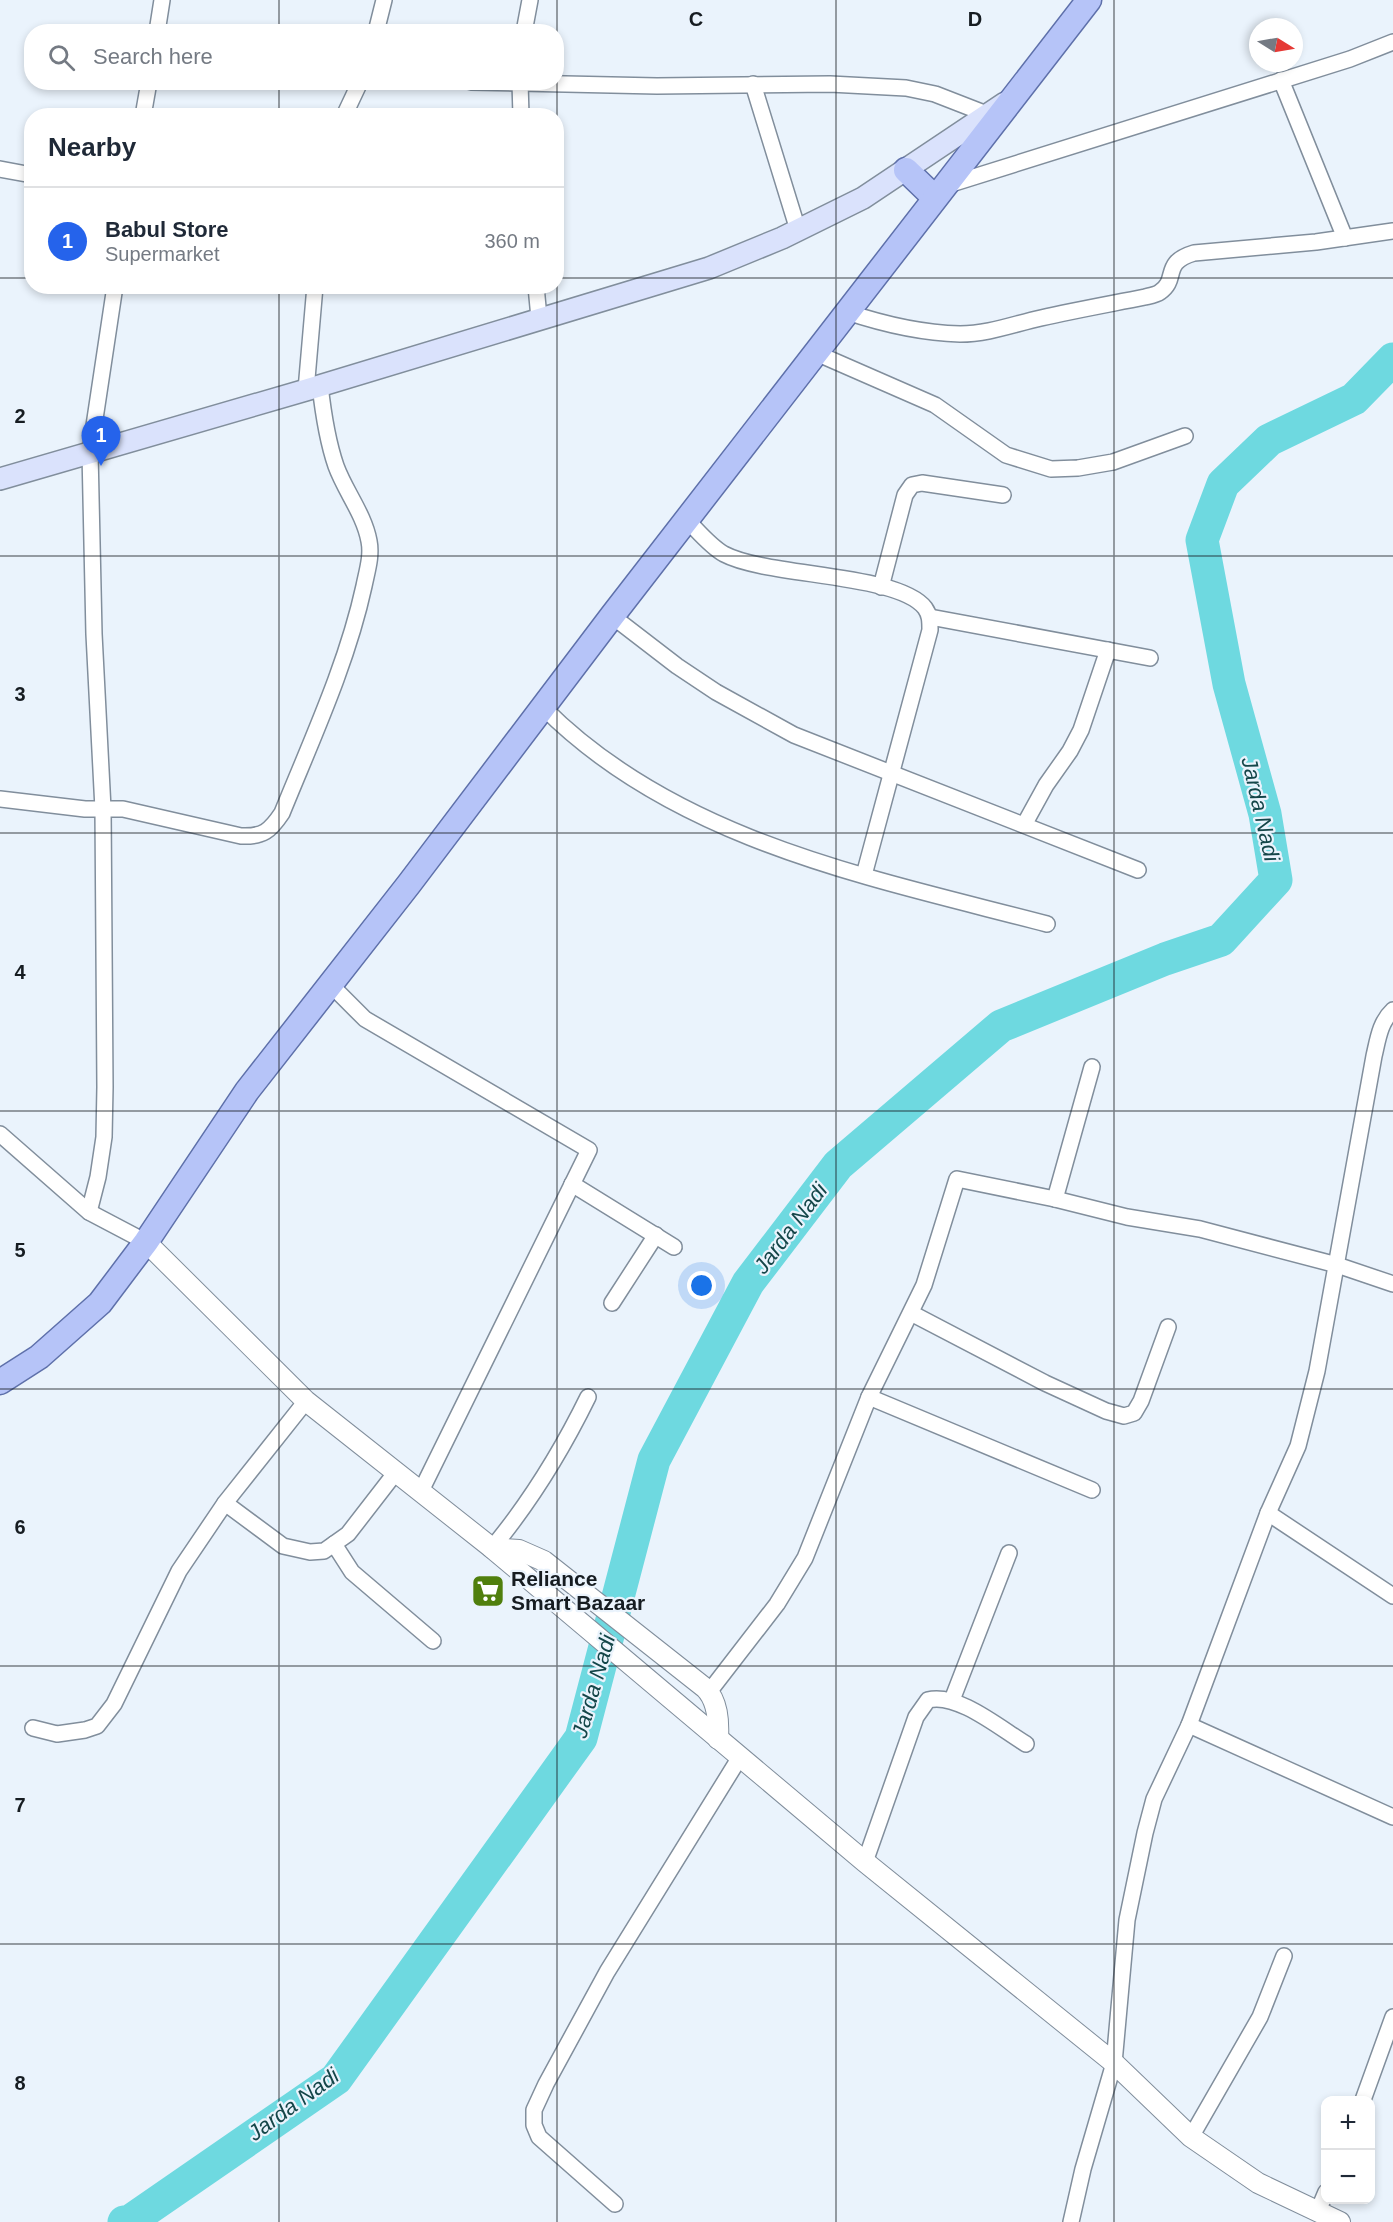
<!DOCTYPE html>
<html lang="en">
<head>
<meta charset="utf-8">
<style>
	body { margin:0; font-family:Arial,sans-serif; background:#f6f6f7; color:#1f2937 }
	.controls { position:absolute; right:18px; bottom:18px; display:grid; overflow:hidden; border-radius:12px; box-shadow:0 3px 9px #0003 }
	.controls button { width:54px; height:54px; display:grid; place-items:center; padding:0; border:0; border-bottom:2px solid #e0e1e3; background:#fff; color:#1f2937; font:30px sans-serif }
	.compass { position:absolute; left:1249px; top:18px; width:54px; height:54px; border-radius:50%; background:#fff; box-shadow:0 3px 9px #0003; rotate:101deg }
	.you { position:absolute; left:702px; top:1286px; width:21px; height:21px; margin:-15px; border:4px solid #fff; border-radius:50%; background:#1a73e8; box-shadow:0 0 0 9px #1a73e833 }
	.badge { display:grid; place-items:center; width:39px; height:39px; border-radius:50%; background:#2563eb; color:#fff; font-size:20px; font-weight:700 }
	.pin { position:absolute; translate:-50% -50px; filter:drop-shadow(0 2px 3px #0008) }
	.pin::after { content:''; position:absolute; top:32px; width:21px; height:18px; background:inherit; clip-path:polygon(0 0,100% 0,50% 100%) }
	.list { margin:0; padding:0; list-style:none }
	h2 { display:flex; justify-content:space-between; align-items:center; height:78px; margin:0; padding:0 24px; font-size:26px }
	h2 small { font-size:20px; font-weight:400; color:#747a83 }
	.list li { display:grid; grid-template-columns:39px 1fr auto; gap:18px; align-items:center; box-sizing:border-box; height:108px; padding:0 24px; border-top:2px solid #e0e1e3 }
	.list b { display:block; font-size:22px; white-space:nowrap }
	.list p { margin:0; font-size:20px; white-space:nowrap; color:#747a83 }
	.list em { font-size:20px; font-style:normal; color:#747a83 }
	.icon { flex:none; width:33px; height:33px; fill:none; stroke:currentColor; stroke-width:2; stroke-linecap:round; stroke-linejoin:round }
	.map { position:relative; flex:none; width:1393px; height:2222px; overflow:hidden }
	.search { position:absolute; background:#fff; box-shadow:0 3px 9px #0003; left:24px; top:24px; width:540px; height:66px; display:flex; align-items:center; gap:15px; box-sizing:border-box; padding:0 21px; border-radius:24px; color:#747a83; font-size:22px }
	.panel { position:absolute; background:#fff; box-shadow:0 3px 9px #0003; left:24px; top:108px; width:540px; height:186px; border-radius:24px }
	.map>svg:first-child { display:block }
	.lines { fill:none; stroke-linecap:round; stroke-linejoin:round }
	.river { stroke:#6ed9e0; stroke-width:33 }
	.minor-casing { stroke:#818e9c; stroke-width:18 }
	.tertiary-casing { stroke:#818e9c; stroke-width:22 }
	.secondary-casing { stroke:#818e9c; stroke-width:24 }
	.primary-casing { stroke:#5e70aa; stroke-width:27 }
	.minor { stroke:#fff; stroke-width:15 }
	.tertiary { stroke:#fff; stroke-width:20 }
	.secondary { stroke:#dae2fc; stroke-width:21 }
	.primary { stroke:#b6c4f8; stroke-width:24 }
	.grid { fill:none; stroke:#161c21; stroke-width:1.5; stroke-opacity:0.55 }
	.labels { text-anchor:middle; stroke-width:4.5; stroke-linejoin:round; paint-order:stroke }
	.poi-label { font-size:21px; font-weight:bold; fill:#161c21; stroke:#eaf3fc; text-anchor:start }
	.water-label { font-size:22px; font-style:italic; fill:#144649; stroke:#eaf3fc }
	.grid-label { font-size:20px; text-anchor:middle; font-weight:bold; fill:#161c21; stroke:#eaf3fc; stroke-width:4.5; stroke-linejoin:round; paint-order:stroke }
</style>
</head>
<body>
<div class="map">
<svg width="1393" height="2222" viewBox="0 0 1393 2222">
	<rect width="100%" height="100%" fill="#eaf3fc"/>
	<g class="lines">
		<path class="river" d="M124 2222 130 2221 336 2079 581 1738 654 1460 748 1283 838 1165 1001 1026 1165 959 1221 940 1276 880 1265 814 1229 684 1202 540 1223 484 1269 440 1354 399 1393 359"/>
		<defs>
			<g id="minor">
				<path d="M157 32 162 0"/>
				<path d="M376 32 384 0"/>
				<path d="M524 32 530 0"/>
				<path d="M1281 80 1345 238"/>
				<path d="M471 82 657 86 830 84 906 88 935 94 989 115"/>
				<path d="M520 82 521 116"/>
				<path d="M753 84 798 230"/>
				<path d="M143 116 149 82"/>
				<path d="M344 116 360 82"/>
				<path d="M0 169 32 175"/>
				<path d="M948 185 1350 59 1393 42"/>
				<path d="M536 286 539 318"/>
				<path d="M847 312C883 324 921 333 960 334 988 334 1014 324 1041 318 1076 310 1110 304 1145 297 1149 296 1156 295 1160 292 1179 279 1161 263 1194 253L1316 242 1393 231"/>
				<path d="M816 353 935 405 1006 455 1051 469 1078 468 1113 462 1185 436"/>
				<path d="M306 390 315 286"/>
				<path d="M687 520C698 531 710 546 724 554 767 577 898 573 925 608 930 615 930 621 930 630L864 875"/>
				<path d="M881 587 905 495 912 485 922 483 1003 495"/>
				<path d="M612 616 677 666 716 692 794 735 1138 870"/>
				<path d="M930 617 1150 658"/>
				<path d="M543 707C676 841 872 878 1047 924"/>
				<path d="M0 799 85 809H123L241 836C263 837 270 831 282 813 312 739 347 664 364 586 367 571 372 556 369 541 364 514 345 491 336 466 327 440 323 412 320 385"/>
				<path d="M1024 825 1046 785 1070 751 1081 730 1108 650"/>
				<path d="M330 984 365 1019 589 1150 421 1491"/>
				<path d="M0 1134 89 1212 146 1242"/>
				<path d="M572 1184 674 1247"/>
				<path d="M1055 1199 1092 1067"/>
				<path d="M89 1212 98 1177 104 1137 105 1087 103 809 94 634 90 452 115 286"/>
				<path d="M612 1303 656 1235"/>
				<path d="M911 1313 1045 1383 1106 1411 1124 1416 1134 1413 1141 1401 1168 1327"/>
				<path d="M869 1397 1092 1490"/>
				<path d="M225 1503 283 1546 310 1552 324 1551 348 1534 396 1472"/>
				<path d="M1268 1513 1393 1596"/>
				<path d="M334 1544 352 1572 433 1641"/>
				<path d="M492 1548C531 1501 561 1452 588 1397"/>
				<path d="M709 1692 777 1604 805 1558 869 1397 924 1285 957 1179 1055 1199 1127 1217 1200 1229 1337 1265 1393 1284"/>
				<path d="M952 1700 1009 1553"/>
				<path d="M1189 1725 1393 1817"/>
				<path d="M33 1728 57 1734 85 1730 97 1726 114 1704 179 1571 225 1503 306 1401"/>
				<path d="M865 1862 916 1717 928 1700C957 1692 1001 1729 1026 1744"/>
				<path d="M1363 2100 1393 2017"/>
				<path d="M1191 2137 1260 2017 1284 1956"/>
				<path d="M615 2204 539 2137 534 2125V2110L546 2084 607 1972 740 1757"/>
				<path d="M1318 2211 1326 2192"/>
				<path d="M1071 2222 1083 2169 1114 2063 1127 1920 1145 1833 1154 1799 1189 1725 1268 1513 1298 1446 1317 1371 1374 1056C1378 1039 1380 1022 1393 1010"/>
			</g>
			<g id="tertiary">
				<path d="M146 1242 306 1401 492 1548 865 1862 1114 2063 1191 2137 1258 2183 1340 2222"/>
				<path d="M492 1548 519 1550 544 1561 705 1688C718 1701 719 1721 718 1739"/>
			</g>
			<path id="secondary" d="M0 479 306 390 709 268 782 238 863 198 1005 103"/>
			<g id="primary">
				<path d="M906 170 935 198"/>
				<path d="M0 1382 39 1357 100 1303 146 1242 247 1091 409 884 612 616 1089 0"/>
			</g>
		</defs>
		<use href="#minor" class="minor-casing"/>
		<use href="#tertiary" class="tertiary-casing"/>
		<use href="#secondary" class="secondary-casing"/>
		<use href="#primary" class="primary-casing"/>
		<use href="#minor" class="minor"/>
		<use href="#tertiary" class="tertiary"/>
		<use href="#secondary" class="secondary"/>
		<use href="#primary" class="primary"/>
	</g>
	<path class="grid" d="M279 0V32M557 0V2222M836 0V2222M1114 0V2222M279 82V116M0 278H32M556 278H1393M279 286V2222M0 556H1393M0 833H1393M0 1111H1393M0 1389H1393M0 1666H1393M0 1944H1393"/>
	<defs>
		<symbol id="supermarket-square" viewBox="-11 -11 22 22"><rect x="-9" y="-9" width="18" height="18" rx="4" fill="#507f0d" stroke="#eaf3fc"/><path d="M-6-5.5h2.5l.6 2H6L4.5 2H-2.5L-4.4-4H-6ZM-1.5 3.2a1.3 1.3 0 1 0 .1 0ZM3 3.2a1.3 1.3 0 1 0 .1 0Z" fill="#fff"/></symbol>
	</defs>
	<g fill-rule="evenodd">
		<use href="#supermarket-square" x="469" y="1572" width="38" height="38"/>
	</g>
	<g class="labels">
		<g class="poi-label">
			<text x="511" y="1586">Reliance<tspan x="511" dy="24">Smart Bazaar</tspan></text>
		</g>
		<g class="water-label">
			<text transform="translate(1261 809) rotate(77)" y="8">Jarda Nadi</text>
			<text transform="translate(790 1228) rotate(-53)" y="8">Jarda Nadi</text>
			<text transform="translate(593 1686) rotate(-74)" y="8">Jarda Nadi</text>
			<text transform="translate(293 2104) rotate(-36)" y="8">Jarda Nadi</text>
		</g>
	</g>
	<g class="grid-label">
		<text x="696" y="26">C</text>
		<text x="975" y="26">D</text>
		<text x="20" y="423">2</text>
		<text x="20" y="701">3</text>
		<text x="20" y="979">4</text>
		<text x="20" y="1257">5</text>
		<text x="20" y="1534">6</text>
		<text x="20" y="1812">7</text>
		<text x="20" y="2090">8</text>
	</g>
</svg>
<div class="controls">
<button>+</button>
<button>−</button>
</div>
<svg class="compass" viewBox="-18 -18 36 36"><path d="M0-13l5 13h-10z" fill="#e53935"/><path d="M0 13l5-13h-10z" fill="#747a83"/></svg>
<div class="you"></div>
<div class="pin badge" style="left:101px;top:466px">1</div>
<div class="search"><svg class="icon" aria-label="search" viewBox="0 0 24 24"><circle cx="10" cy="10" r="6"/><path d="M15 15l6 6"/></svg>Search here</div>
<section class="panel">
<h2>Nearby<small></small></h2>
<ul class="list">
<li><span class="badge">1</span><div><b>Babul Store</b><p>Supermarket</p></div><em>360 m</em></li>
</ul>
</section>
</div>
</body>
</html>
